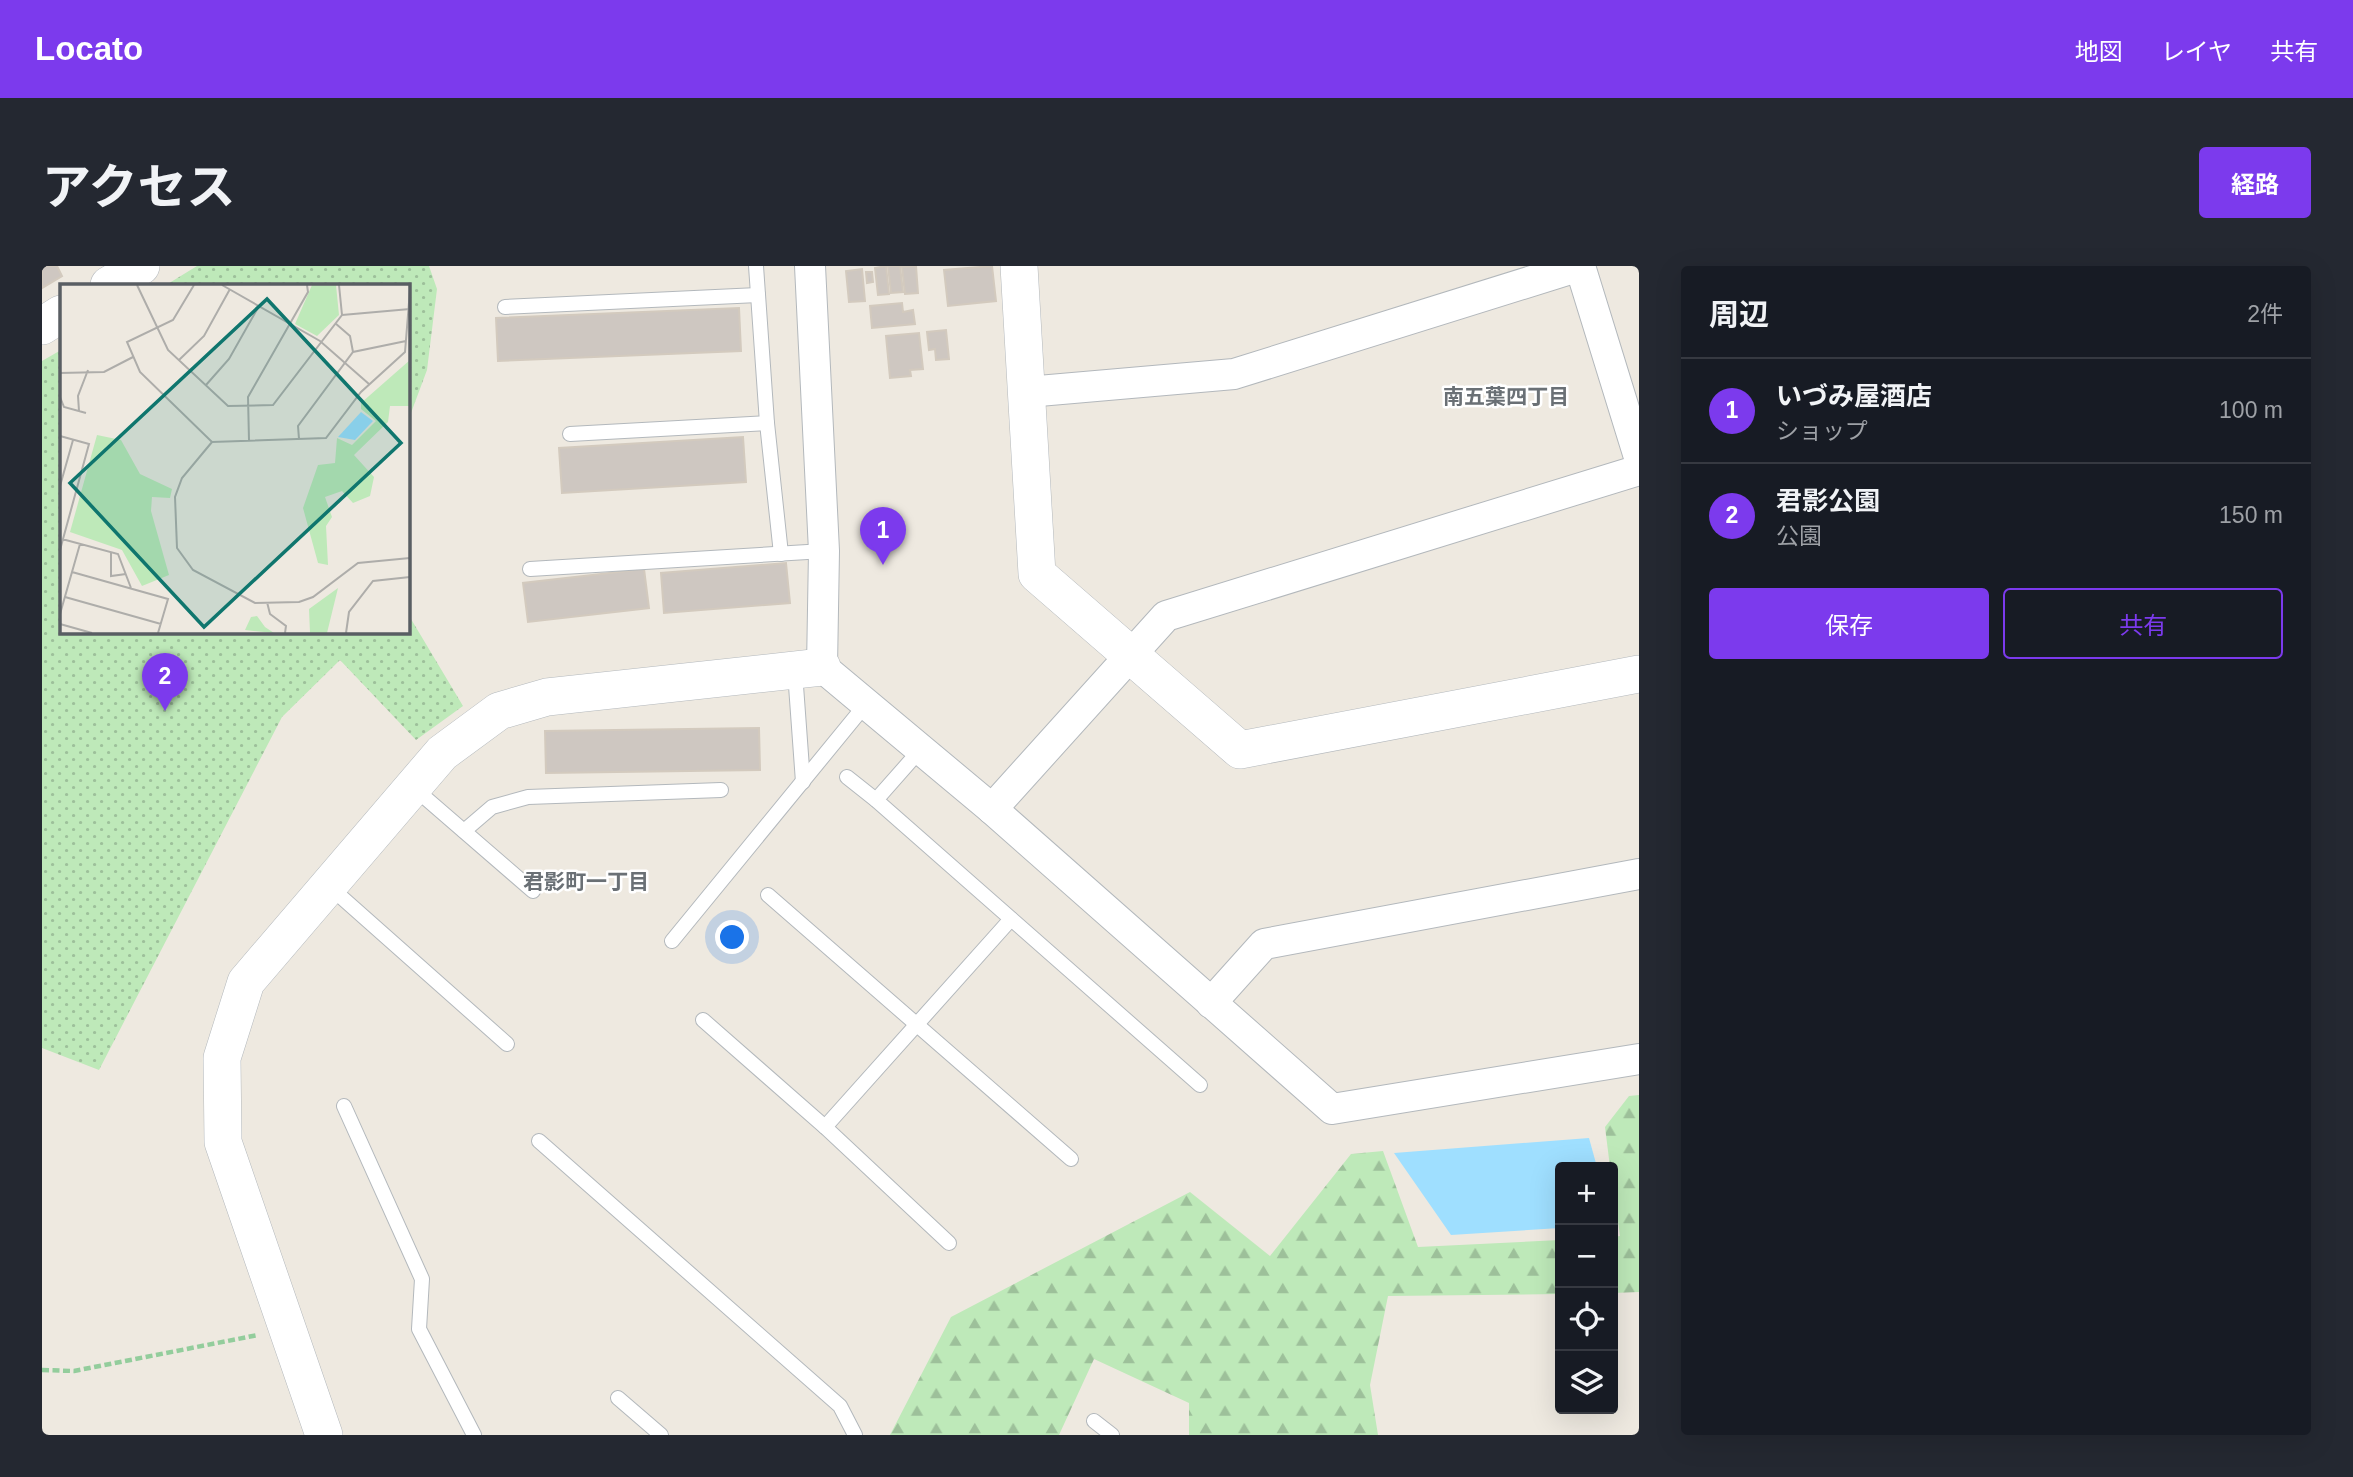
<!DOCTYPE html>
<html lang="ja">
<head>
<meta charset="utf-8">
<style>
	body { margin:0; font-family:Helvetica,"Noto Sans JP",sans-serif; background:#242831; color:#f1f3f6 }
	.controls { position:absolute; right:21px; bottom:21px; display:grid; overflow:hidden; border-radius:7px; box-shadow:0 7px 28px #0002 }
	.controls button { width:63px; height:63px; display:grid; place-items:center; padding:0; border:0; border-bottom:2px solid #363941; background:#171b24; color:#f1f3f6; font:35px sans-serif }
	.you { position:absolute; left:691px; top:672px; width:24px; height:24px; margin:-18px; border:5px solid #fff; border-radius:50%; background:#1a73e8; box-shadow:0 0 0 10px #1a73e833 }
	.badge { display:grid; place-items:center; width:46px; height:46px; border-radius:50%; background:#7c3aed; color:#fff; font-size:23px; font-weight:700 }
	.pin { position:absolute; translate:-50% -58px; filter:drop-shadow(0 2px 4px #0008) }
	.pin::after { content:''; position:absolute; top:37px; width:24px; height:21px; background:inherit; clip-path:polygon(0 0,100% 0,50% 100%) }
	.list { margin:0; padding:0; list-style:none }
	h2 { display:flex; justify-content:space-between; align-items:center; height:91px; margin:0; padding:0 28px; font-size:30px }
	h2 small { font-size:23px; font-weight:400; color:#9ea1a6 }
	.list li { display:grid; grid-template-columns:46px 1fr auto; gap:21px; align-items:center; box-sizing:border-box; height:105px; padding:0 28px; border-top:2px solid #363941 }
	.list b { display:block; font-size:26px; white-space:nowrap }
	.list p { margin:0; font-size:23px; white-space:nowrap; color:#9ea1a6 }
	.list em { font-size:23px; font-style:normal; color:#9ea1a6 }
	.actions { display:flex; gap:14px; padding:21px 28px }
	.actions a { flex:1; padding:16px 0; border:2px solid #7c3aed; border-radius:7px; text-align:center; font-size:24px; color:#7c3aed }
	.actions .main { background:#7c3aed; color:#fff }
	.icon { flex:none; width:38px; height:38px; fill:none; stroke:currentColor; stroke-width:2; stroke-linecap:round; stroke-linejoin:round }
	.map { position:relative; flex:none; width:1597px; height:1169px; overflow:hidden; border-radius:7px }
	header { display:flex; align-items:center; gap:42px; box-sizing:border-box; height:98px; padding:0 35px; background:#7c3aed; color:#fff }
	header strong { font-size:33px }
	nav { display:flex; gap:38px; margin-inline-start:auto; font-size:24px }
	.intro { display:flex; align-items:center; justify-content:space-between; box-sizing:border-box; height:168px; padding:0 42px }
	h1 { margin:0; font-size:49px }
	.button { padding:18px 32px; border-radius:7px; background:#7c3aed; color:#fff; font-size:24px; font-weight:700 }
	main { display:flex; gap:42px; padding:0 42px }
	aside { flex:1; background:#171b24; border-radius:7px; box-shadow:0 7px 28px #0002 }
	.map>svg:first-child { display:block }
	.forest { fill:url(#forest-firs) }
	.park { fill:url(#park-dots) }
	.water { fill:#9fdfff }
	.building { fill:#cec7c1; stroke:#d3cabe; stroke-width:2 }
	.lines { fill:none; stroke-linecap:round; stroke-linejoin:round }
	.service-casing { stroke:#b3b8bc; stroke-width:16 }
	.minor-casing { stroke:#b3b8bc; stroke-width:32 }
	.tertiary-casing { stroke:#b3b8bc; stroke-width:38 }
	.path { stroke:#93cd9c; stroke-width:4.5; stroke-dasharray:7 3.5; stroke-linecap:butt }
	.service { stroke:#fff; stroke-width:14 }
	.minor { stroke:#fff; stroke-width:30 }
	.tertiary { stroke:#fff; stroke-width:37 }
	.labels { text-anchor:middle; stroke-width:5; stroke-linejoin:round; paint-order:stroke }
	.neighbourhood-label { font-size:21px; font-weight:bold; fill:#6a7075; stroke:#fff }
	.inset-road { fill:none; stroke:#aeadaa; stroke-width:2 }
	.view { fill:#0f766e; fill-opacity:0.15; stroke:#0f766e; stroke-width:3.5 }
	.inset-edge { fill:none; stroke:#595e63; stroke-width:3.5 }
</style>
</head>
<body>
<header>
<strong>Locato</strong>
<nav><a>地図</a><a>レイヤ</a><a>共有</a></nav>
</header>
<div class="intro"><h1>アクセス</h1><a class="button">経路</a></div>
<main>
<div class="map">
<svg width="1597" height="1169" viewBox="0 0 1597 1169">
	<defs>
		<pattern id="forest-firs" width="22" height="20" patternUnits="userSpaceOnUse" patternTransform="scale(1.75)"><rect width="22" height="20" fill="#bee9b9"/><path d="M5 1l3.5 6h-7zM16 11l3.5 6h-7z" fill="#9dc09a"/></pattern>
		<pattern id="park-dots" width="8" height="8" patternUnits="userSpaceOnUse" patternTransform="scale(1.75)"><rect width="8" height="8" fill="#bee9b9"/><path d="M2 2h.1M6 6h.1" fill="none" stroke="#9dc09a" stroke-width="1.8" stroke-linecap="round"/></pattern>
	</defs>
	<rect width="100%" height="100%" fill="#eee9e0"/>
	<g class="forest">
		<path d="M1597 829V1026L1571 1027V971L1578 970 1571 918V901H1568L1563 861 1587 830Z"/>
		<path d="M1341 885 1376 981 1518 974V1028L1346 1030 1328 1119 1336 1169H1147V1137L1052 1093 1017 1169H848L909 1051 1148 926 1228 990 1309 888Z"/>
	</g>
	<g class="park">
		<path d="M155 0H387L395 23 385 104 366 155V19H124Z"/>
		<path d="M19 84V366H366V348L421 440 374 474 298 394 240 451 57 804 0 782V95Z"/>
	</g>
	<path class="water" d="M1547 872 1555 901H1518V962L1409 969 1352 887Z"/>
	<g class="building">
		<path d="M0 0H15L20 10 0 22Z"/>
		<path d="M844 0 847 28 836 29 833 2Z"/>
		<path d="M846 0H858L861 26 849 27Z"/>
		<path d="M874 0 876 27 863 28 860 1Z"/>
		<path d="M950 0 954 35 906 40 902 4Z"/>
		<path d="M820 3 823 35 807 36 804 5Z"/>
		<path d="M824 6H830L831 16 825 17Z"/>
		<path d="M860 37 861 46 871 44 873 58 830 62 828 40Z"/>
		<path d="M697 42 699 85 456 95 454 52Z"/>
		<path d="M904 64 907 93 894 94 893 83 887 84 885 66Z"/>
		<path d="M877 67 881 103 868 104 869 110 848 112 844 70Z"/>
		<path d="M701 171 704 216 520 227 517 182Z"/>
		<path d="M744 297 748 337 622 347 619 307Z"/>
		<path d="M602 303 607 342 486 356 481 317Z"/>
		<path d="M717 462 718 504 504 507 503 465Z"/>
	</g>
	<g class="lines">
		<defs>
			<g id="service">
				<path d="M714 0 725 157 739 288"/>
				<path d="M463 41 716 29"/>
				<path d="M528 168 725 157"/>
				<path d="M488 303 782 285"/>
				<path d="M753 406 761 516"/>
				<path d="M805 511 834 534 1158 819"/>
				<path d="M372 522 491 625"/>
				<path d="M834 534 879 483"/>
				<path d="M422 565 450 541 486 531 679 524"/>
				<path d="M288 621 465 778"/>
				<path d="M726 629 1029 893"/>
				<path d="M630 675 824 438"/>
				<path d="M661 754 783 861 907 977"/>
				<path d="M302 840 380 1013 377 1063 432 1169"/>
				<path d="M783 861 969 653"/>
				<path d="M497 875 798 1140 813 1169"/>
				<path d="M576 1132 619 1169"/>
				<path d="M1052 1155 1070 1169"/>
			</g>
			<g id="minor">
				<path d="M768 0 782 285 780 401 950 543 1290 843 1597 793"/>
				<path d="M1538 0 1597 191"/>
				<path d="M985 126 1192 108 1538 0"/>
				<path d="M950 543 1124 350 1597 204"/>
				<path d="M1169 737 1222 678 1597 608"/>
			</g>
			<g id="tertiary">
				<path d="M977 0 995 308 1198 484 1597 408"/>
				<path d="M67 19 99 0"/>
				<path d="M0 60 19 48"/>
				<path d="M282 1169 181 876 180 792 204 716 400 487 457 445 505 431 780 401"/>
			</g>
		</defs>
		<use href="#service" class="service-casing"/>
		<use href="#minor" class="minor-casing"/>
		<use href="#tertiary" class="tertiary-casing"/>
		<path class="path" d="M0 1104 32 1105 216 1069"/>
		<use href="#service" class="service"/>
		<use href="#minor" class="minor"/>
		<use href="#tertiary" class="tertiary"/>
	</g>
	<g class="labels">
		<g class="neighbourhood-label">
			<text x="1464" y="138">南五葉四丁目</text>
			<text x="544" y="623">君影町一丁目</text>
		</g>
	</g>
	<g transform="translate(18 18)">
		<rect width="350" height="350" fill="#eee9e0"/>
		<path d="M350 76V122H330L328 138 294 171 314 193 310 212 293 219 282 207 265 213 272 233 266 242 268 281 258 279 243 224 258 181 275 179 277 154 292 161 316 137 301 125V119ZM278 304 267 349H250L249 325Z" fill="#bee9b9"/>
		<path d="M252 1H276L279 31 257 52 235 40ZM37 151 61 156 80 190 112 205 110 214 92 213 91 227 109 291 82 302 62 266 10 248ZM197 332 205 343 214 349 185 346 191 333Z" fill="#bee9b9"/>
		<path d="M301 128 313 137 295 156 278 153Z" fill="#9fdfff"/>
		<path class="inset-road" d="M77 1 108 66 168 122 213 121 282 31 279 1M134 1 113 36 67 58 80 88 152 158 266 154 301 108 345 68 350 6M162 1 260 57 309 100M282 31 350 25M275 39 290 52 293 68M119 76 144 52 170 5M0 89 44 88 73 73M146 101 169 75 199 22M0 113 4 123 26 129M19 127 18 112 28 86M0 152 29 160 0 266M239 155 238 142 293 68 346 57M189 156 188 113 248 8 247 1M152 158 122 194 115 213 117 264 133 286 195 319 239 318 253 313 298 279 350 274M0 202 13 156M2 255 58 270 71 304M51 268V292L66 290M12 288 108 315 98 349M5 313 101 340M207 318 210 330 226 342 225 349M0 330 20 260M0 340 32 349M286 349 289 328 313 297 350 293"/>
		<path class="view" d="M207 15 341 159 144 343 10 199Z"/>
		<rect width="350" height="350" class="inset-edge"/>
	</g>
</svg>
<div class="controls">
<button>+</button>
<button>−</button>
<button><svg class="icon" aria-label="locate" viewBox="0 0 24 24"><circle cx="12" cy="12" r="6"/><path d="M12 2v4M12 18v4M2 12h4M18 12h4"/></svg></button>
<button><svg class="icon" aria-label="layers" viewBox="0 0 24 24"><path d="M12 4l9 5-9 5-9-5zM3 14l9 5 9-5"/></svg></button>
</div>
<div class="you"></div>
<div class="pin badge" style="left:841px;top:299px">1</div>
<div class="pin badge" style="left:123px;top:445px">2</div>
</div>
<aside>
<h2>周辺<small>2件</small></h2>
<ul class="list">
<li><span class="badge">1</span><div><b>いづみ屋酒店</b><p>ショップ</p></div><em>100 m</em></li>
<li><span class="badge">2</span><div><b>君影公園</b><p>公園</p></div><em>150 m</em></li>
</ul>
<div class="actions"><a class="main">保存</a><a>共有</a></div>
</aside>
</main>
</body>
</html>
